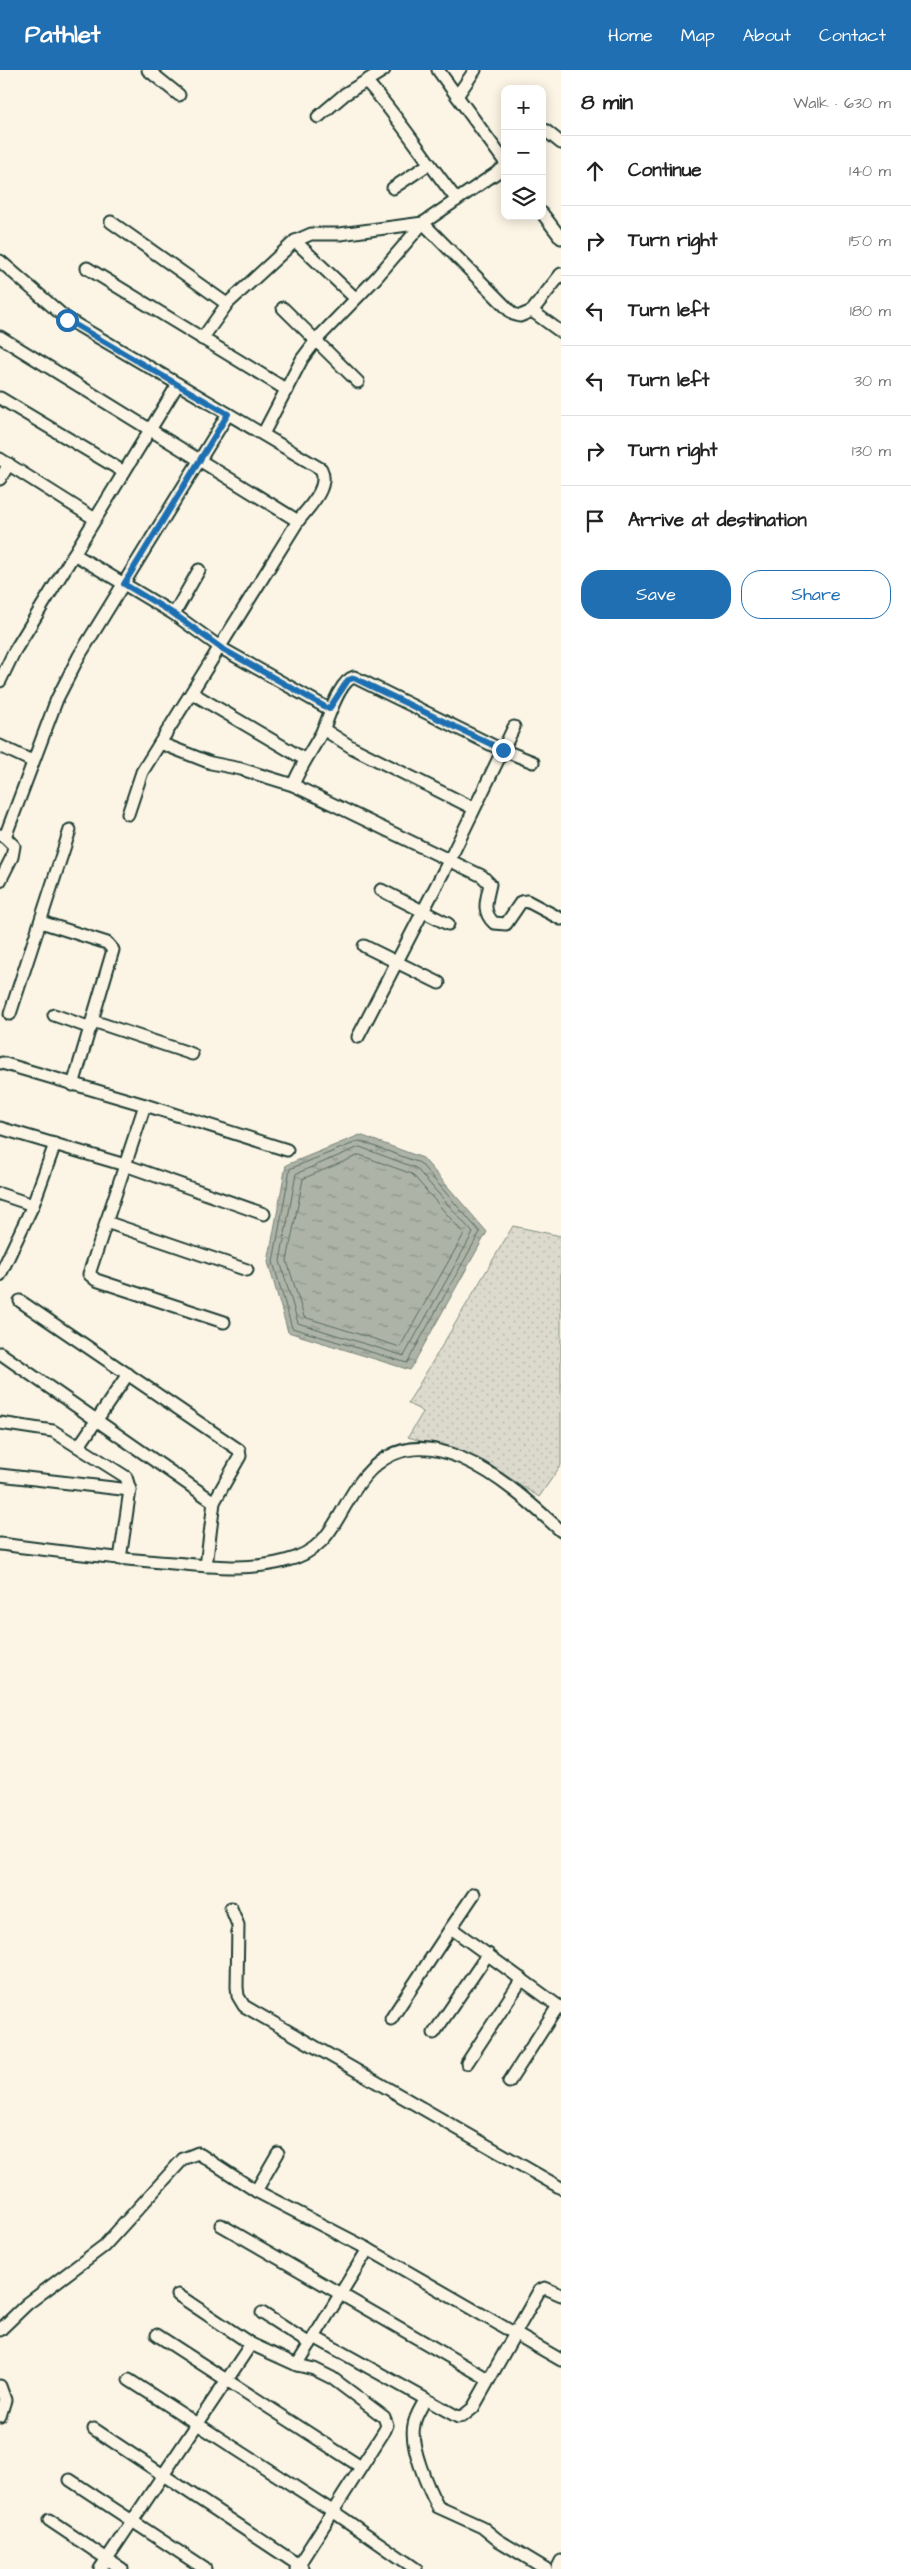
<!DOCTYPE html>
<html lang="en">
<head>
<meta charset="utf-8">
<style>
	body { margin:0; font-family:"Architects Daughter",sans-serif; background:#f2f2f2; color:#222 }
	.controls { position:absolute; right:15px; top:15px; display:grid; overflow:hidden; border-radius:10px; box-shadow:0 2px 12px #0003 }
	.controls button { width:45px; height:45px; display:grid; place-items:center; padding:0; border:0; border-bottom:1px solid #e0e0e0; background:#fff; color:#222; font:25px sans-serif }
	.stop { position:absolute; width:15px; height:15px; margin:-11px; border:4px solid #1f6fb2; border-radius:50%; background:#fff }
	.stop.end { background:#1f6fb2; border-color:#fff; box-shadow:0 1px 5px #0008 }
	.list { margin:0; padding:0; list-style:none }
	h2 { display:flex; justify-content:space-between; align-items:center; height:65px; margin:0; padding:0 20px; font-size:21px }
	h2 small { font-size:16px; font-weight:400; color:#767676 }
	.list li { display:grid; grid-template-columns:32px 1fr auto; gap:15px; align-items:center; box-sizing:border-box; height:70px; padding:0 20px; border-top:1px solid #e0e0e0 }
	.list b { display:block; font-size:19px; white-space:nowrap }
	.list em { font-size:16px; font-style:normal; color:#767676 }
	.actions { display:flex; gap:10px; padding:15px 20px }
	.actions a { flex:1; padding:11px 0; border:1px solid #1f6fb2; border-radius:20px; text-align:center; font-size:18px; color:#1f6fb2 }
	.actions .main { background:#1f6fb2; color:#fff }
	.icon { flex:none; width:28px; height:28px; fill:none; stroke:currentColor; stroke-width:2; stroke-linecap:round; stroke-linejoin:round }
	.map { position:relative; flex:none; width:561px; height:2499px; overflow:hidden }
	header { display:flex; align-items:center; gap:30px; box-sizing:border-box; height:70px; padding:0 25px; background:#1f6fb2; color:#fff }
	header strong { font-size:24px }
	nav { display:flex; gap:28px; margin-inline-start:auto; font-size:18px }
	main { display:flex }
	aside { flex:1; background:#fff }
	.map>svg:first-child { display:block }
	.grass { fill:url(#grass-dots); stroke:#7e8c80 }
	.water { fill:url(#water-ripples); stroke:#758479 }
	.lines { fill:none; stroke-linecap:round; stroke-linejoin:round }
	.shore { stroke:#586c62; stroke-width:1 }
	.minor-casing { stroke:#1f3d34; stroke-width:15 }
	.minor { stroke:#fcf5e5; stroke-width:11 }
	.route { stroke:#1f6fb2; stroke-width:6 }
</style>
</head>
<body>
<header>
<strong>Pathlet</strong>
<nav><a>Home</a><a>Map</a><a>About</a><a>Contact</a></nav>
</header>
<main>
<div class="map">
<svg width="561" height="2499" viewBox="0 0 561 2499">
	<defs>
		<pattern id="grass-dots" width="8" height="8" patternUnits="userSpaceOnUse" patternTransform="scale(1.25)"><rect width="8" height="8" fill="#dcdacc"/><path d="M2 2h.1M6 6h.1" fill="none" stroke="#bcbcb0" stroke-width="1.8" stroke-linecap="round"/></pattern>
		<pattern id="water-ripples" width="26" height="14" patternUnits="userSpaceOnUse" patternTransform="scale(1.25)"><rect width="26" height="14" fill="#aeb3a7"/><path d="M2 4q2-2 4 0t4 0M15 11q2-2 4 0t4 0" fill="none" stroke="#8d9389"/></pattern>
	</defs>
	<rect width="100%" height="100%" fill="#fcf5e5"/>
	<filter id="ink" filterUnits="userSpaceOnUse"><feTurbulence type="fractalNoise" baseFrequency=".02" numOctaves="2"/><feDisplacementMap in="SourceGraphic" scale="10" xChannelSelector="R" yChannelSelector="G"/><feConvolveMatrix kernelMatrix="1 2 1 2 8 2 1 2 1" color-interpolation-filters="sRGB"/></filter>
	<g filter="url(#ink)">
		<path class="grass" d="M513 1156 561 1166V1395L539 1427 484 1391 408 1367 423 1342 408 1333Z"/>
		<path class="water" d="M360 1065 423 1088 487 1162 410 1300 288 1262 268 1192 286 1095Z"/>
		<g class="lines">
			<g class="shore">
				<path d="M360 1071 420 1093 480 1162 407 1293 292 1258 273 1192 290 1099Z"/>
				<path d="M360 1077 416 1098 473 1163 404 1286 298 1253 280 1191 296 1104Z"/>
				<path d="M360 1085 412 1104 464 1164 400 1277 304 1247 287 1191 303 1109Z"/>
			</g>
			<defs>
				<g id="minor">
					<path d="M148 0 179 25"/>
					<path d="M438 0 505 92"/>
					<path d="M367 12C400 49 426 91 457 130"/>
					<path d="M457 26 475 0"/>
					<path d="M318 47 345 24 384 0"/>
					<path d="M545 60 561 73"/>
					<path d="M393 118 429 94"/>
					<path d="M542 143 561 168"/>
					<path d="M111 152 227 234"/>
					<path d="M295 171 355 228"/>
					<path d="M0 191 67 249 178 314"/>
					<path d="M87 198 287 320"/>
					<path d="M283 238 358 312"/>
					<path d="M532 241 561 262"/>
					<path d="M0 267 298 451"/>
					<path d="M202 269 227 234 295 171 311 164H340L423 153 513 244 520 246 532 241 561 204"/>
					<path d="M0 328 124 402"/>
					<path d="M263 364 302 289 317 269 376 208 423 153 505 97"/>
					<path d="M0 389 95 449"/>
					<path d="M0 409 9 394"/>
					<path d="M74 484 174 544 221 578 329 639"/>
					<path d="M174 544 199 500"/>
					<path d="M0 611 14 582 178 314 321 399C330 417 309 437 298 451L142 702 128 744"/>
					<path d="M192 623 304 689"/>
					<path d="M323 659 353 678 473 738"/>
					<path d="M160 673 211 693 241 699 293 715 482 806 490 814C487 829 481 841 494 853L506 854 521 832 527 831 561 849"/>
					<path d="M0 676 32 691"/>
					<path d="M293 715C301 695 313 679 323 660 329 647 339 611 354 607L498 678 533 692"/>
					<path d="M0 765 5 767 57 629 79 586 228 344"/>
					<path d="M0 811 12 787 14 776 5 767"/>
					<path d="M381 820 448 854"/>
					<path d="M41 852 107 873 113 880 73 1015"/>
					<path d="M364 876 439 913"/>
					<path d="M10 944 70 760"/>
					<path d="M54 945 91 958"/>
					<path d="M93 951 192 984"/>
					<path d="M358 967 450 789 514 657"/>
					<path d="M2 993 145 1035 287 1080"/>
					<path d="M145 1035 89 1204 96 1210 224 1252"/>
					<path d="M0 1058 125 1095 264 1144"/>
					<path d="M0 1124 33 1135"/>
					<path d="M106 1152 247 1200"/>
					<path d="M0 1205 33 1135 55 1074"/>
					<path d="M20 1231 239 1380 240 1386 214 1432 206 1496"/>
					<path d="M0 1283 214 1432"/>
					<path d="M0 1353 53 1361 126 1407 130 1420 120 1489"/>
					<path d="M79 1376 128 1304"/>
					<path d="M0 1405 130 1420"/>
					<path d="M0 1474C58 1481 115 1489 173 1493 211 1496 248 1501 285 1491 330 1480 335 1448 358 1415 417 1330 510 1414 561 1461"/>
					<path d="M474 1824 451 1858 561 1938"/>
					<path d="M231 1838 238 1855 237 1917 238 1926 244 1936 561 2118"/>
					<path d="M391 1949 451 1858"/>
					<path d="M434 1963 488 1884"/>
					<path d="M467 1993 522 1909"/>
					<path d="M509 2012 558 1936"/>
					<path d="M256 2121 278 2083"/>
					<path d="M221 2155 488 2309"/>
					<path d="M178 2225 251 2274 297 2295 314 2299 332 2308 384 2347 387 2355 385 2360 296 2499"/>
					<path d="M262 2243 310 2274"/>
					<path d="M0 2260 27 2234 104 2176 183 2089 198 2083 256 2121 368 2179 561 2290"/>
					<path d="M157 2265 361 2397"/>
					<path d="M314 2267 458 2347 463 2346 473 2338 539 2221 545 2218 561 2225"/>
					<path d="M297 2295 368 2179"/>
					<path d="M129 2310 334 2442 416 2499"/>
					<path d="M0 2316 5 2330 0 2346"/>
					<path d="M425 2330C421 2338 415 2346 414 2355 409 2374 428 2419 438 2437L482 2457 498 2470 546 2499"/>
					<path d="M94 2359 303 2498"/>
					<path d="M70 2410 205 2499"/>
					<path d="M49 2450 122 2499"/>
					<path d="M100 2499 251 2274"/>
					<path d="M557 2499 561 2491"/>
				</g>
			</defs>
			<use href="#minor" class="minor-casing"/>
			<use href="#minor" class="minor"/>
		</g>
	</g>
	<g class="lines" filter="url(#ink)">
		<path class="route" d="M67 250 228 344 124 514 174 544 221 578 329 639 348 610 354 608 503 680"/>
	</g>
</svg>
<div class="controls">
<button>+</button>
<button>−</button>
<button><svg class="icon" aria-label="layers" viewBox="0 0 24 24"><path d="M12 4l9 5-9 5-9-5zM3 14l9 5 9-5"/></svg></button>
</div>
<div class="stop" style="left:67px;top:250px"></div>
<div class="stop end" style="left:503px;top:680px"></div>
</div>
<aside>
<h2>8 min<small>Walk · 630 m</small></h2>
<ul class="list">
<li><svg class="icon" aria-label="ahead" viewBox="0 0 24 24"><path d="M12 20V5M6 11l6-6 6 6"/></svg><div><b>Continue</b></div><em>140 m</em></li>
<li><svg class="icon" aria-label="right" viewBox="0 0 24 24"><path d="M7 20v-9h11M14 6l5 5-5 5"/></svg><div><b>Turn right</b></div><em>150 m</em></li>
<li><svg class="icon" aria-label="left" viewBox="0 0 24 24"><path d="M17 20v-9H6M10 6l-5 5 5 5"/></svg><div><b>Turn left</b></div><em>180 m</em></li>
<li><svg class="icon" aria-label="left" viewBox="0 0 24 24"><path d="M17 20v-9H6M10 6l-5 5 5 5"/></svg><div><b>Turn left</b></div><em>30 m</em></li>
<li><svg class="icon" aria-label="right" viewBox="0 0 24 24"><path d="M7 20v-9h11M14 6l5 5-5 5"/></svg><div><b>Turn right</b></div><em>130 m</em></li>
<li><svg class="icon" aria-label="arrive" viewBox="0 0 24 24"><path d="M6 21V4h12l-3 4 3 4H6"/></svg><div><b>Arrive at destination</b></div></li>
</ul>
<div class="actions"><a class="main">Save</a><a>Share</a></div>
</aside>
</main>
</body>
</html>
